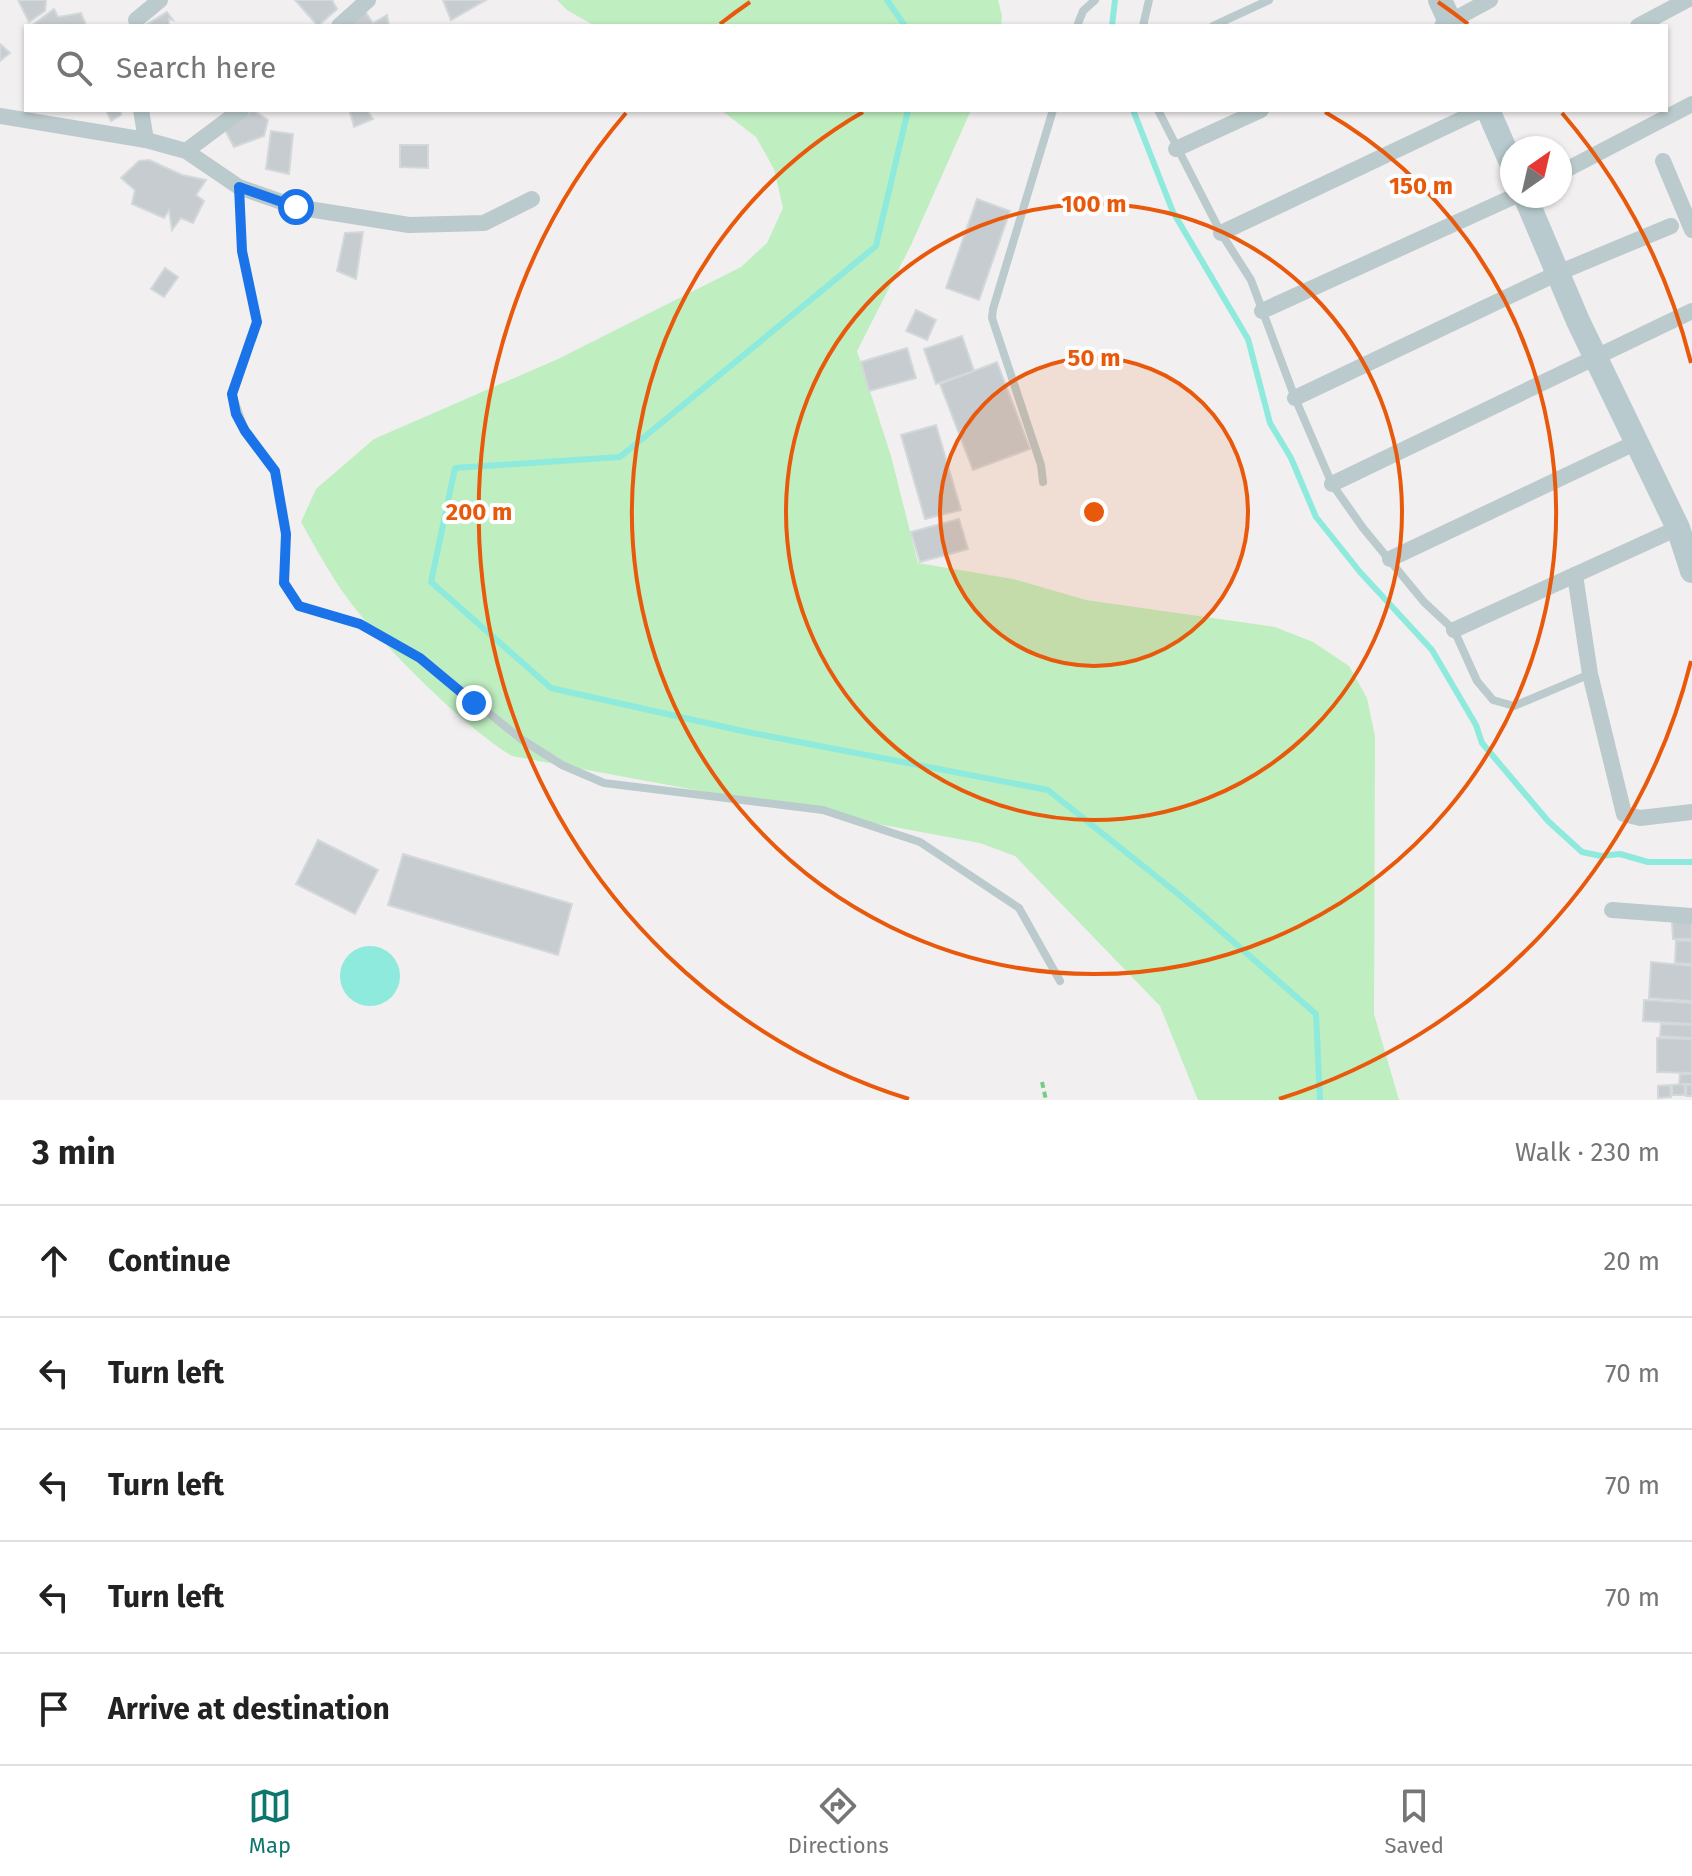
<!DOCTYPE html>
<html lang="en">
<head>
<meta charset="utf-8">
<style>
	body { margin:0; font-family:"Fira Sans",sans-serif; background:#f2f2f2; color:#222 }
	.compass { position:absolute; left:1500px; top:136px; width:72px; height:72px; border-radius:50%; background:#fff; box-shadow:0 2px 6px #0004; rotate:34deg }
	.stop { position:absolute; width:24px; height:24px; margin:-18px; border:6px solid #1a73e8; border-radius:50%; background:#fff }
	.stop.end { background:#1a73e8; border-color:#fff; box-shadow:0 2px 8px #0008 }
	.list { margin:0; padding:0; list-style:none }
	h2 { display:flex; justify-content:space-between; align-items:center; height:104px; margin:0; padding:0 32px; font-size:34px }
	h2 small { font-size:26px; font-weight:400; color:#767676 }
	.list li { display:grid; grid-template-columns:52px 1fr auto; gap:24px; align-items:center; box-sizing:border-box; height:112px; padding:0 32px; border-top:2px solid #e0e0e0 }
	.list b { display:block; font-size:30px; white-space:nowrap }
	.list em { font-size:26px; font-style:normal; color:#767676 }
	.icon { flex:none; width:44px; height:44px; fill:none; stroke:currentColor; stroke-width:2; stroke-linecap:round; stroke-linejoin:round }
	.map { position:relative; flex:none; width:1692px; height:1100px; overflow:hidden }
	.search { position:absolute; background:#fff; box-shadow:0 2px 6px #0004; left:24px; right:24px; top:24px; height:88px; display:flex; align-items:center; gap:20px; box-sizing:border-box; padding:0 28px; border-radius:0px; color:#767676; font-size:30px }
	.sheet { height:664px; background:#fff }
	nav { display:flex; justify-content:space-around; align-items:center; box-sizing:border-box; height:112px; border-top:2px solid #e0e0e0; background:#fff; font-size:22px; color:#767676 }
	nav a { display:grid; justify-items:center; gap:4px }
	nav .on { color:#0f766e }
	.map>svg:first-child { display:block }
	.green { fill:#bfeec0 }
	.water { fill:#8deadc }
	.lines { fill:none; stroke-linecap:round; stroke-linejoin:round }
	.stream { stroke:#8deadc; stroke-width:6 }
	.building { fill:#c6cccf; stroke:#d3d8db; stroke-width:2 }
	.path { stroke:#78cb84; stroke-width:4; stroke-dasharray:6 4; stroke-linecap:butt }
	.lane { stroke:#bbcacc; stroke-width:8 }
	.street { stroke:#bbcacc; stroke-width:16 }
	.secondary { stroke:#b8cace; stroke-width:24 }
	.route { stroke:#1a73e8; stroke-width:10 }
	.ring { fill:none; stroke:#e8590c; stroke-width:4 }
	.centre { fill:#e8590c; stroke:#fff; stroke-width:4 }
	.ring-label { font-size:24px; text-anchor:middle; font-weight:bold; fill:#e8590c; stroke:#fff; stroke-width:8; stroke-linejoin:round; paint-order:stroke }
</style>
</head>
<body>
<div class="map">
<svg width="1692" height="1100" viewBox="0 0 1692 1100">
	<rect width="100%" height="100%" fill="#f2eff0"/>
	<g class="green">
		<path d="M557 0H998L1002 16 1001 26H595L567 10Z"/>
		<path d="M721 110H971L911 245 857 351 891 456 918 563 1013 579 1086 600 1275 627 1313 642 1349 666 1367 698 1375 736 1374 1014 1399 1100H1198L1160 1006 1015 856 980 843 512 756C460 724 372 636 338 585 325 565 313 543 301 522L316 489 374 439 558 359 741 267 767 243 783 208 774 169 756 137Z"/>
	</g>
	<circle class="water" cx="370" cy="976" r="30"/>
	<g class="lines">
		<g class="stream">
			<path d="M887 0 905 26"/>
			<path d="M1112 26 1115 0"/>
			<path d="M908 110 876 246 620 457 455 468 431 582 551 688 747 732 1048 790 1182 897 1316 1014 1320 1100"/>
			<path d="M1133 110 1173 212 1248 339 1270 423 1291 458 1316 517 1360 572 1432 650 1476 725 1482 743 1548 821 1582 852 1601 856 1620 854 1648 862H1692"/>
		</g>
	</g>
	<g class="building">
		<path d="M18 0H46L45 11 29 22Z"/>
		<path d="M295 0H332L337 9 318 26Z"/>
		<path d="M443 0H486L451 20Z"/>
		<path d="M54 9 58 17 81 13 86 25 31 26Z"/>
		<path d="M364 10 373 23 387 15 389 26H350Z"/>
		<path d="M167 12 173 20 169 19V26H144Z"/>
		<path d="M0 44 10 53 0 61Z"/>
		<path d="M106 110H121V115L111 121Z"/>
		<path d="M253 110 268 120 264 136 234 147 224 128Z"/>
		<path d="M355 110H367L373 119 354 127 350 112Z"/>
		<path d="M271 131 293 134 289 174 266 169Z"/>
		<path d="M400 145H428V168L400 167Z"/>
		<path d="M149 160 182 175 206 180 196 195 204 201 193 223 181 218 172 230 169 210 164 218 132 204 135 190 121 178 139 161Z"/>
		<path d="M977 199 1010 211 979 300 946 288Z"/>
		<path d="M363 232 356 279 337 271 345 233Z"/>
		<path d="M165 268 178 277 164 297 151 289Z"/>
		<path d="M916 310 936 320 927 340 906 331Z"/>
		<path d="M962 336 974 371 936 384 924 349Z"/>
		<path d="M907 348 916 378 869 391 861 362Z"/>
		<path d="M997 362 1030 449 973 470 940 384Z"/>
		<path d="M936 425 961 510 925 519 901 435Z"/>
		<path d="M959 519 968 549 920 562 911 532Z"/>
		<path d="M318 840 378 870 355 914 296 884Z"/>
		<path d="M403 854 572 904 558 955 388 905Z"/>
		<path d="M1672 921H1692V939H1673Z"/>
		<path d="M1676 940 1692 941V964L1675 963Z"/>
		<path d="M1651 962 1692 966V1001L1649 998Z"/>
		<path d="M1644 1000 1692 1003V1024L1643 1021Z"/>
		<path d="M1661 1024 1692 1025V1038L1660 1036Z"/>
		<path d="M1657 1038 1692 1039V1073L1657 1072Z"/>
		<path d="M1680 1074H1692V1084H1679Z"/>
		<path d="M1685 1084V1095H1672V1085Z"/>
		<path d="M1670 1085 1671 1097 1658 1098V1086Z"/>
		<rect x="1686" y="1085" width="6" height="11"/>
	</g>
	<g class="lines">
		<path class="path" d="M1042 1082 1046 1100"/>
		<g class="lane">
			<path d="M1077 26 1083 11 1095 0"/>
			<path d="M1143 26 1149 0"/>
			<path d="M1213 26 1269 0"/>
			<path d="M1158 110 1221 233 1251 280 1295 398 1332 484 1363 528 1424 602 1454 630 1477 681 1493 700 1514 706 1590 674"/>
			<path d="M239 187 242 251 257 322 232 394 245 431 275 471 286 534 284 583 299 606 360 624 420 658 521 739 562 765 604 783 823 810 920 842 1019 908 1060 981"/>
			<path d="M1043 482 1041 465 992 318 993 309 1053 110"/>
		</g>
		<g class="street">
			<path d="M136 20 160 0"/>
			<path d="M339 26 368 0"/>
			<path d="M1442 26 1490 0"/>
			<path d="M1638 26 1687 0"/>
			<path d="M141 110 146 140"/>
			<path d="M0 116 146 140 186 151 239 187 296 207 409 225 484 223 532 199"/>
			<path d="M1176 149 1261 110"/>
			<path d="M186 151 241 110"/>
			<path d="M1663 161 1692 230"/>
			<path d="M1560 173 1692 104"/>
			<path d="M1221 233 1481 110"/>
			<path d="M1262 311 1515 196"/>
			<path d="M1295 398 1558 273 1671 226"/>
			<path d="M1332 484 1692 311"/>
			<path d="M1390 559 1639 441"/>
			<path d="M1575 575 1590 674 1624 814 1640 818 1692 812"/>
			<path d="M1454 630 1678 528"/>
			<path d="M1612 910 1692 916"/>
		</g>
		<g class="secondary">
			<path d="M1440 0 1452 26"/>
			<path d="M1488 110 1512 165"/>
			<path d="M1525 196 1578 321 1678 528 1692 571"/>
		</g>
	</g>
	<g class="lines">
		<path class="route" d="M296 207 239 187 242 251 257 322 232 394 236 414 245 431 275 471 286 534 284 583 299 606 360 624 420 658 474 703"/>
	</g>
	<circle cx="1094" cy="512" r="154" fill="#e8590c" fill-opacity=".12"/>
	<g class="ring">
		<circle cx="1094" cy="512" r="154"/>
		<circle cx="1094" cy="512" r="308"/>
		<path d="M1325 112A462 462 0 1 1 863 112"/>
		<path d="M1691 661A615 615 0 0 1 1279 1099M909 1099A615 615 0 0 1 626 113M720 24A615 615 0 0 1 750 2M1438 2A615 615 0 0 1 1468 24M1562 113A615 615 0 0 1 1691 363"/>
	</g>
	<circle cx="1094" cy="512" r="12" class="centre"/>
	<g class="ring-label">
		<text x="1421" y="194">150 m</text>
		<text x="1094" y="212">100 m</text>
		<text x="1094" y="366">50 m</text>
		<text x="479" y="520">200 m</text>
	</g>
</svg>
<svg class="compass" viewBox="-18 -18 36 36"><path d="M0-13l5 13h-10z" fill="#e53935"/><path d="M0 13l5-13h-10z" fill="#767676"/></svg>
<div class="stop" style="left:296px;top:207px"></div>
<div class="stop end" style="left:474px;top:703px"></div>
<div class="search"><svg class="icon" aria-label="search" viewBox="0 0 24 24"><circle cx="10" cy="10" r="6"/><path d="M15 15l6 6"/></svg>Search here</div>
</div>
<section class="sheet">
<h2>3 min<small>Walk · 230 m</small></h2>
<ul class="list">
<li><svg class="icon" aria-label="ahead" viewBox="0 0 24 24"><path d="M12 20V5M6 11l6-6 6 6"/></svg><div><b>Continue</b></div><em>20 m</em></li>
<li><svg class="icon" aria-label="left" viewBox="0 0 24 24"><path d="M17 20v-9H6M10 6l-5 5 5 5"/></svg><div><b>Turn left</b></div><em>70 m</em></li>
<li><svg class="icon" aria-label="left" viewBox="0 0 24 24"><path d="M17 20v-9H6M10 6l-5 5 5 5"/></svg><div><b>Turn left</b></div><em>70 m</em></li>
<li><svg class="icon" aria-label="left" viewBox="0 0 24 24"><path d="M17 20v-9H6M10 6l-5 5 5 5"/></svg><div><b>Turn left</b></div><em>70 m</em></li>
<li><svg class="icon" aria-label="arrive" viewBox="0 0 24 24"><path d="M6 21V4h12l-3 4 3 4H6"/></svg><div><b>Arrive at destination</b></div></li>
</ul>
</section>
<nav>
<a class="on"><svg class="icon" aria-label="map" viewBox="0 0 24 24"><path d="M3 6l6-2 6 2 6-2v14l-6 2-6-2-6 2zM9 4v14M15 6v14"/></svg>Map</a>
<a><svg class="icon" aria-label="directions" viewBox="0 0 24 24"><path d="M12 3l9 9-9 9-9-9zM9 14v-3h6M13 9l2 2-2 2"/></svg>Directions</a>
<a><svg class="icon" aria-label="saved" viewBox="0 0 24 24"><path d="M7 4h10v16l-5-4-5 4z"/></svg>Saved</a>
</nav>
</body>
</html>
